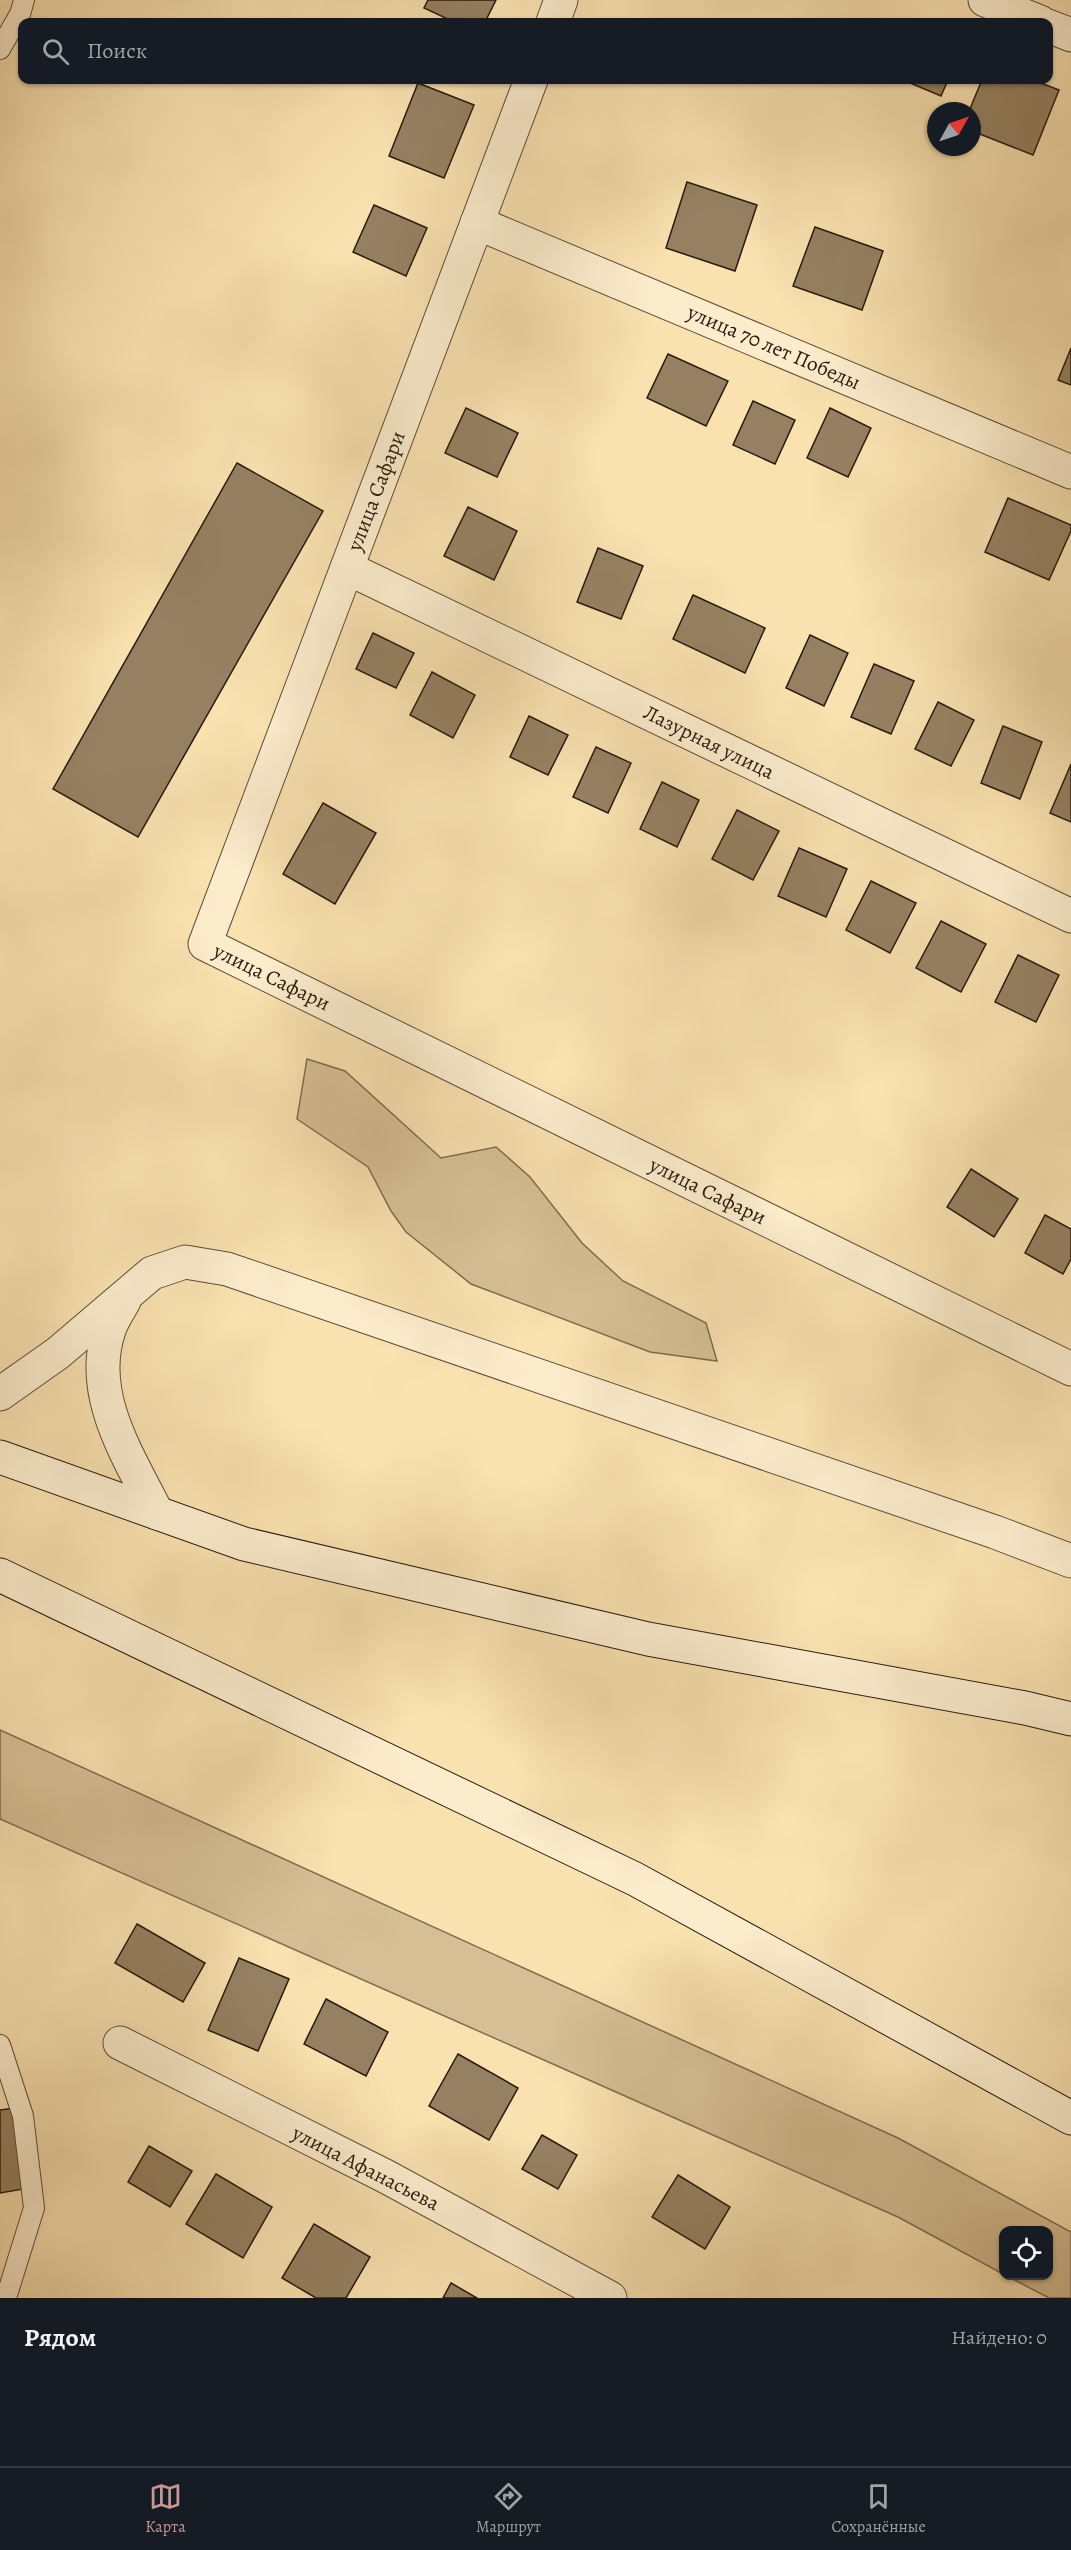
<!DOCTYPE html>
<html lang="ru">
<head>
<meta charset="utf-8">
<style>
	body { margin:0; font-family:Alegreya,serif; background:#20242c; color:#f1f3f6 }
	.controls { position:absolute; right:18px; bottom:18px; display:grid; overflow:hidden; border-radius:12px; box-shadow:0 2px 4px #0004 }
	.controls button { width:54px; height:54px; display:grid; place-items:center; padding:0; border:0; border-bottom:2px solid #363941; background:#171b24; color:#f1f3f6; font:30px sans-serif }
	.compass { position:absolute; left:927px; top:102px; width:54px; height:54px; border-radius:50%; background:#171b24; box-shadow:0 2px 4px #0004; rotate:50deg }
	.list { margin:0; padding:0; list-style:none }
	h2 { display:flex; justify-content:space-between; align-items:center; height:78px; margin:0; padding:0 24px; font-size:26px }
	h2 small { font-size:20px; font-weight:400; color:#9ea1a6 }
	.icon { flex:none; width:33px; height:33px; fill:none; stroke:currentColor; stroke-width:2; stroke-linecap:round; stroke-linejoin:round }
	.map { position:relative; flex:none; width:1071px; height:2298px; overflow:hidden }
	.search { position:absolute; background:#171b24; box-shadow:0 2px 4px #0004; left:18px; right:18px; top:18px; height:66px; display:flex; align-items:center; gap:15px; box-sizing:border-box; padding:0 21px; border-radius:12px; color:#9ea1a6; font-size:22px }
	.sheet { height:168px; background:#171b24 }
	nav { display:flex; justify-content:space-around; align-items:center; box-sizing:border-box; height:84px; border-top:2px solid #363941; background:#171b24; font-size:16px; color:#9ea1a6 }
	nav a { display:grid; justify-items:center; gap:3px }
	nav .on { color:#c59692 }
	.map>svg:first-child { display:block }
	.green { fill:#d6bf94; stroke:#806c50; stroke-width:1.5 }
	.building { fill:#958162; stroke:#291a0d; stroke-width:1.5 }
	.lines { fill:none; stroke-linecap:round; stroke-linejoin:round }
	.service-casing { stroke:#5d4c36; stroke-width:22 }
	.minor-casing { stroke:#5d4c36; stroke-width:35 }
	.secondary-casing { stroke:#291a0d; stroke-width:35 }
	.service { stroke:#fbeccc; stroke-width:20 }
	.minor { stroke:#fbeccc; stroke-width:33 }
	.secondary { stroke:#fbeccc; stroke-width:33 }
	.labels { text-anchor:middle; stroke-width:4.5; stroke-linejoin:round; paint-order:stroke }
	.street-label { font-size:21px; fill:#291a0d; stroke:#fbeccc }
</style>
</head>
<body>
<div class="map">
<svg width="1071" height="2298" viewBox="0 0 1071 2298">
	<rect width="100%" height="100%" fill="#f9e1b0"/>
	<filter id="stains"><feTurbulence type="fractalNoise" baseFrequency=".00333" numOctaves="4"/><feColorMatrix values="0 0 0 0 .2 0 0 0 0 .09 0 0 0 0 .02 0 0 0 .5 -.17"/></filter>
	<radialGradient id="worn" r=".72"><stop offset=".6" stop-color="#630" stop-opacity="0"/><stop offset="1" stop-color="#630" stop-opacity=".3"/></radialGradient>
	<g class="green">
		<path d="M307 1059 345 1071 441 1158 496 1147 530 1177 582 1243 623 1281 706 1323 717 1361 650 1352 471 1284 406 1232 391 1211 368 1167 297 1119Z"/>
		<path d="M0 1730 898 2138 1071 2232V2298H1049L1007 2276H1048V2230H1004L1003 2274 898 2217 0 1819Z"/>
	</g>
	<g class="building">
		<path d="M428 0H496L485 22H454L424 8Z"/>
		<path d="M903 80H948L941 96Z"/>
		<path d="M982 80H1033L1059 90 1033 155 972 131V111H969Z"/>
		<path d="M418 83 474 105 444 178 389 156Z"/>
		<path d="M687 182 757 205 735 271 666 248Z"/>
		<path d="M374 205 427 228 406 276 353 252Z"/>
		<path d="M815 227 883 251 862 310 793 286Z"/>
		<path d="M1071 348V385L1058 380Z"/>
		<path d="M668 354 728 381 706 426 647 398Z"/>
		<path d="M753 401 795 420 775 464 733 445Z"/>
		<path d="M466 408 518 433 497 477 445 453Z"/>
		<path d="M830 408 871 428 848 477 807 458Z"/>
		<path d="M237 463 323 511 138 837 53 789Z"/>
		<path d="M1008 498 1071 525V531L1049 580 985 552Z"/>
		<path d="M468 507 517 531 494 580 444 556Z"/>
		<path d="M598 548 643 566 621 619 577 602Z"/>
		<path d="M693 595 765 628 745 673 673 639Z"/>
		<path d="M373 633 414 653 396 688 356 669Z"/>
		<path d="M810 635 848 653 824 706 786 688Z"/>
		<path d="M874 664 914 681 891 734 851 717Z"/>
		<path d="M432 672 475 695 453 738 410 715Z"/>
		<path d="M938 702 974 720 951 766 915 749Z"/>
		<path d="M529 716 568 735 548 775 510 757Z"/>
		<path d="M1003 726 1042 742 1020 799 981 783Z"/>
		<path d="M596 747 631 763 608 813 573 797Z"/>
		<path d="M1071 764V822L1050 813Z"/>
		<path d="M662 782 699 800 677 847 640 829Z"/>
		<path d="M323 803 376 833 335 904 283 874Z"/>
		<path d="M737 810 779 831 753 880 712 859Z"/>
		<path d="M799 848 847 869 826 917 778 896Z"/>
		<path d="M871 881 916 903 890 953 846 930Z"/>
		<path d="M941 921 986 944 961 992 916 968Z"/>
		<path d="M1018 955 1059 975 1036 1022 995 1002Z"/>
		<path d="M971 1169 1018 1199 994 1237 947 1207Z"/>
		<path d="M1045 1215 1071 1229V1259L1063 1274 1025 1253Z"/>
		<path d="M137 1924 205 1963 183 2002 115 1963Z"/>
		<path d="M239 1958 289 1979 258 2051 208 2030Z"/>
		<path d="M326 1999 388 2032 366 2076 304 2044Z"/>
		<path d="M458 2054 518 2088 489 2140 429 2106Z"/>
		<path d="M22 2107 35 2187 0 2193V2110Z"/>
		<path d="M542 2135 577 2155 558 2189 522 2169Z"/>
		<path d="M149 2146 192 2171 170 2207 128 2182Z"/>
		<path d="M216 2174 272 2207 243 2258 186 2224Z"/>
		<path d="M678 2175 730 2207 705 2249 652 2217Z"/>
		<path d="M314 2224 370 2257 346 2298H316L282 2278Z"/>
		<path d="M451 2283 477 2298H443Z"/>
	</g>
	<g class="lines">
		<defs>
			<g id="service">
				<path d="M0 49 20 14 24 0"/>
				<path d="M0 2045 23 2116 34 2208 6 2298"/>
			</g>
			<g id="minor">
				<path d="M985 0 1040 22"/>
				<path d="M553 22 561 0"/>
				<path d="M1048 26 1071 35"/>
				<path d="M531 80 205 944 1071 1369"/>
				<path d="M477 223 1071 472"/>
				<path d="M347 568 1071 916"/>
				<path d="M124 1301C119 1310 112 1320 109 1330 87 1395 129 1457 157 1513"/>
				<path d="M0 1394 58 1353 152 1273 185 1262 227 1269 995 1532 1071 1561"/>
				<path d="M120 2043 385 2176 610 2298"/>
			</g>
			<g id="secondary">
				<path d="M0 1457 244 1544 648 1639 1025 1708 1071 1719"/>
				<path d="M0 1575 635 1879 1071 2118"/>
			</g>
		</defs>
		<use href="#service" class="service-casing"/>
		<use href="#minor" class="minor-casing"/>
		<use href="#secondary" class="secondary-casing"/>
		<use href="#service" class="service"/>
		<use href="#minor" class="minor"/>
		<use href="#secondary" class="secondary"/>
	</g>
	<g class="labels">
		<g class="street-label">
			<text transform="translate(774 347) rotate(23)" y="7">улица 70 лет Победы</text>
			<text transform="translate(376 491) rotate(-69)" y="7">улица Сафари</text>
			<text transform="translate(709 742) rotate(26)" y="7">Лазурная улица</text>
			<text transform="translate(272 977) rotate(26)" y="7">улица Сафари</text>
			<text transform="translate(708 1191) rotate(26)" y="7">улица Сафари</text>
			<text transform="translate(366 2168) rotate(27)" y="7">улица Афанасьева</text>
		</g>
	</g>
	<rect width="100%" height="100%" filter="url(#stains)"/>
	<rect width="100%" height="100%" fill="url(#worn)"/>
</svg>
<div class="controls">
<button><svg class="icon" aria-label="locate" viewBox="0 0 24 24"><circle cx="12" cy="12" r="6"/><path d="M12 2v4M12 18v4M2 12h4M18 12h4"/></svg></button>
</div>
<svg class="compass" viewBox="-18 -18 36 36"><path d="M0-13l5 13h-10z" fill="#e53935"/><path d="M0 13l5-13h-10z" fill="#9ea1a6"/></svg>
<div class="search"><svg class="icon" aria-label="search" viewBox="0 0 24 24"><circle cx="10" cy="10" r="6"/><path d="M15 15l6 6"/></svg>Поиск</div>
</div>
<section class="sheet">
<h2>Рядом<small>Найдено: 0</small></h2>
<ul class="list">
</ul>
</section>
<nav>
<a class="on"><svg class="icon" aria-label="map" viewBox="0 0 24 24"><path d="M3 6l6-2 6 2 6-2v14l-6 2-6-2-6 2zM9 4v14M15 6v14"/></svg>Карта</a>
<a><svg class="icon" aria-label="directions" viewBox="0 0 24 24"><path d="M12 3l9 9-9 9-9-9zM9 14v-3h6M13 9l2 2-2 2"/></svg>Маршрут</a>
<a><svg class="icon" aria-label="saved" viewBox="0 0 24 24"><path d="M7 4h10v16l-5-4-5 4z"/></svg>Сохранённые</a>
</nav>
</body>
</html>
